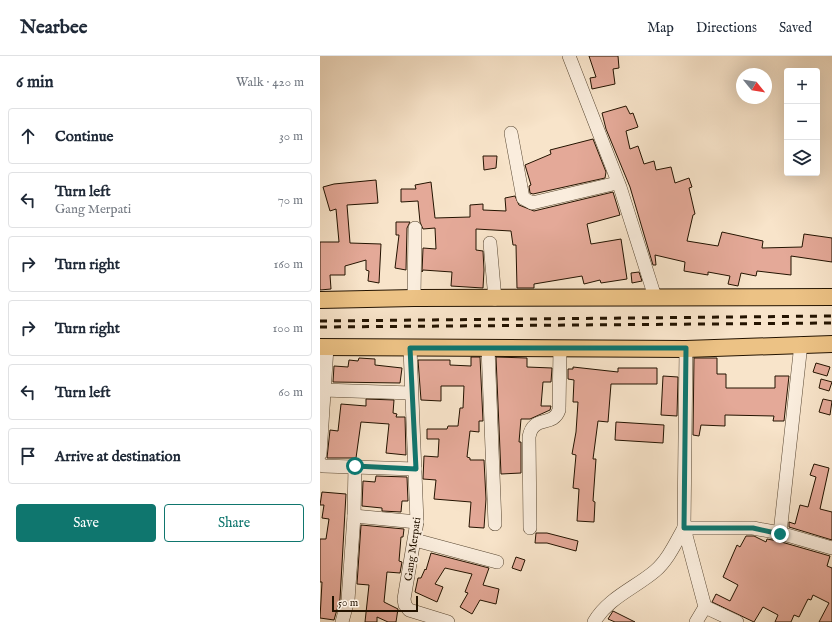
<!DOCTYPE html>
<html lang="en">
<head>
<meta charset="utf-8">
<style>
	body { margin:0; font-family:"IM FELL English",serif; background:#f6f6f7; color:#1f2937 }
	.controls { position:absolute; right:12px; top:12px; display:grid; overflow:hidden; border-radius:4px; box-shadow:0 4px 16px #0002 }
	.controls button { width:36px; height:36px; display:grid; place-items:center; padding:0; border:0; border-bottom:1px solid #e0e1e3; background:#fff; color:#1f2937; font:20px sans-serif }
	.compass { position:absolute; left:416px; top:12px; width:36px; height:36px; border-radius:50%; background:#fff; box-shadow:0 4px 16px #0002; rotate:120deg }
	.scale { position:absolute; left:12px; bottom:10px; width:86px; box-sizing:border-box; padding-left:4px; border:2px solid #231300; border-top:0; font-size:11px; line-height:14px; white-space:nowrap; color:#231300; -webkit-text-stroke:3px #faeddd; paint-order:stroke }
	.stop { position:absolute; width:12px; height:12px; margin:-9px; border:3px solid #0f766e; border-radius:50%; background:#fff }
	.stop.end { background:#0f766e; border-color:#fff; box-shadow:0 1px 4px #0008 }
	.list { margin:0; padding:0; list-style:none }
	h2 { display:flex; justify-content:space-between; align-items:center; height:52px; margin:0; padding:0 16px; font-size:17px }
	h2 small { font-size:13px; font-weight:400; color:#747a83 }
	.list li { display:grid; grid-template-columns:26px 1fr auto; gap:12px; align-items:center; box-sizing:border-box; height:56px; margin:0 8px 8px; padding:0 8px; border:1px solid #e0e1e3; border-radius:4px }
	.list b { display:block; font-size:15px; white-space:nowrap }
	.list p { margin:0; font-size:13px; white-space:nowrap; color:#747a83 }
	.list em { font-size:13px; font-style:normal; color:#747a83 }
	.actions { display:flex; gap:8px; padding:12px 16px }
	.actions a { flex:1; padding:9px 0; border:1px solid #0f766e; border-radius:4px; text-align:center; font-size:14px; color:#0f766e }
	.actions .main { background:#0f766e; color:#fff }
	.icon { flex:none; width:22px; height:22px; fill:none; stroke:currentColor; stroke-width:2; stroke-linecap:round; stroke-linejoin:round }
	.map { position:relative; flex:none; width:512px; height:566px; overflow:hidden }
	header { display:flex; align-items:center; gap:24px; box-sizing:border-box; height:56px; padding:0 20px; background:#fff; border-bottom:1px solid #e0e1e3 }
	header strong { font-size:19px }
	nav { display:flex; gap:22px; margin-inline-start:auto; font-size:14px }
	main { display:flex }
	aside { flex:1; background:#fff }
	.map>svg:first-child { display:block }
	.building { fill:#e4a998; stroke:#231300 }
	.lines { fill:none; stroke-linecap:round; stroke-linejoin:round }
	.minor-casing { stroke:#584732; stroke-width:14 }
	.major-casing { stroke:#231300; stroke-width:18 }
	.minor { stroke:#faeddd; stroke-width:13 }
	.major { stroke:#ecc285; stroke-width:16 }
	.rail { stroke:#231300; stroke-width:3; stroke-dasharray:7 7; stroke-linecap:butt }
	.route { stroke:#0f766e; stroke-width:5 }
	.labels { text-anchor:middle; stroke-width:4; stroke-linejoin:round; paint-order:stroke }
	.street-label { font-size:11px; fill:#231300; stroke:#faeddd }
</style>
</head>
<body>
<header>
<strong>Nearbee</strong>
<nav><a>Map</a><a>Directions</a><a>Saved</a></nav>
</header>
<main>
<aside>
<h2>6 min<small>Walk · 420 m</small></h2>
<ul class="list">
<li><svg class="icon" aria-label="ahead" viewBox="0 0 24 24"><path d="M12 20V5M6 11l6-6 6 6"/></svg><div><b>Continue</b></div><em>30 m</em></li>
<li><svg class="icon" aria-label="left" viewBox="0 0 24 24"><path d="M17 20v-9H6M10 6l-5 5 5 5"/></svg><div><b>Turn left</b><p>Gang Merpati</p></div><em>70 m</em></li>
<li><svg class="icon" aria-label="right" viewBox="0 0 24 24"><path d="M7 20v-9h11M14 6l5 5-5 5"/></svg><div><b>Turn right</b></div><em>160 m</em></li>
<li><svg class="icon" aria-label="right" viewBox="0 0 24 24"><path d="M7 20v-9h11M14 6l5 5-5 5"/></svg><div><b>Turn right</b></div><em>100 m</em></li>
<li><svg class="icon" aria-label="left" viewBox="0 0 24 24"><path d="M17 20v-9H6M10 6l-5 5 5 5"/></svg><div><b>Turn left</b></div><em>60 m</em></li>
<li><svg class="icon" aria-label="arrive" viewBox="0 0 24 24"><path d="M6 21V4h12l-3 4 3 4H6"/></svg><div><b>Arrive at destination</b></div></li>
</ul>
<div class="actions"><a class="main">Save</a><a>Share</a></div>
</aside>
<div class="map">
<svg width="512" height="566" viewBox="0 0 512 566">
	<rect width="100%" height="100%" fill="#f8e4ca"/>
	<filter id="stains"><feTurbulence type="fractalNoise" baseFrequency=".005" numOctaves="4"/><feColorMatrix values="0 0 0 0 .2 0 0 0 0 .09 0 0 0 0 .02 0 0 0 .5 -.17"/></filter>
	<radialGradient id="worn" r=".72"><stop offset=".6" stop-color="#630" stop-opacity="0"/><stop offset="1" stop-color="#630" stop-opacity=".3"/></radialGradient>
	<g class="building">
		<path d="M269 0H298L299 12 293 13 295 28 272 33 270 22 276 21Z"/>
		<path d="M306 50 310 58 313 57 318 71 306 75 310 93 318 90 324 108 334 105 336 114 351 111 355 127 369 122 372 131 369 132 375 158 373 159 367 185 398 190 402 176 443 185 442 192 482 191 484 178 512 182V206L471 200V219L437 215 436 220 421 217 418 230 408 228 410 220 388 216V219L364 215 365 206 335 199 336 209H333L310 131 286 73 282 57Z"/>
		<path d="M273 83 286 116 285 122 213 138 210 137 209 130 211 129 205 109 231 98 230 94Z"/>
		<path d="M163 100H177L176 112 164 114Z"/>
		<path d="M56 124 58 147 27 149 30 187 61 188 59 227 48 225 49 215 46 214V204L25 210V219H10L11 233 0 234V186H19L16 153 10 155 3 131 14 128Z"/>
		<path d="M111 126 115 162 150 161V149L163 148V154L186 155 185 142 195 140 199 149 214 155 293 136 300 159 267 168 271 188 301 183 307 223 281 227 280 224 264 228 262 220 214 228V232H197L196 189H193L191 175 156 173V194L163 195 164 214 163 232 131 230 132 216 103 214 102 216 103 192 116 193 115 172 103 173 100 166 98 145 81 146V133H96L95 129Z"/>
		<path d="M76 166H90L87 172 86 214 75 212 79 179H76Z"/>
		<path d="M319 216 322 225 312 227 311 217Z"/>
		<path d="M151 301H160L163 365H159V376L150 375 147 401 150 402V404H164L166 443 164 472 149 471 151 446 114 443 116 424 103 423 104 400 118 401 119 383H107V373H127L128 370H138L140 352H143L144 330H121V345L101 344 98 304H130V309L151 310Z"/>
		<path d="M176 301 207 302V311L232 312 231 326H223L221 350H231L230 354 210 363H201L199 386H201V417L181 418Z"/>
		<path d="M39 302 55 303V309L82 312 80 327 13 326 14 310 28 311 29 304 38 305Z"/>
		<path d="M374 302H397V318H406V332H455V320H469L464 365H453L454 360 405 359V370L381 369 379 380 373 379Z"/>
		<path d="M496 307 510 311 507 320 493 316Z"/>
		<path d="M253 311 298 316V312H337V328H291L288 366 278 365 273 403H276L273 445 275 446 274 466 257 465 259 433 253 432 256 399 252 398 256 376 258 346H253L254 324 248 323V313H253Z"/>
		<path d="M343 320 358 321 357 360 341 359Z"/>
		<path d="M501 323 512 326 509 335 499 332Z"/>
		<path d="M46 343 74 344 73 357 77 358 76 361H85L86 399 66 397 69 368 41 366 36 402H7L10 374 18 375 21 348 46 350Z"/>
		<path d="M503 343 512 345 510 359 499 356Z"/>
		<path d="M296 366 344 369 343 387 295 384Z"/>
		<path d="M494 408 509 412 500 453 512 456V484L469 471V466L475 468 480 449 488 451 496 421 490 419Z"/>
		<path d="M56 420 87 421 88 445H82L81 456 62 455V452L42 450 43 425 55 426Z"/>
		<path d="M2 436 26 438 20 543 14 564 0 562 2 526H0V483H6L9 463 2 462 4 449H0Z"/>
		<path d="M41 469 84 473 83 481H81L79 505 82 506 80 517 67 516 64 546 78 553 76 566H68L57 561V566H45L49 529 37 528Z"/>
		<path d="M216 477H227L258 485 256 495 227 487H215Z"/>
		<path d="M426 480H434L446 486 447 483 458 485 510 500 507 510 512 512V566H499L509 547 493 539 491 544 488 543 479 561 474 559 471 566H455L458 559 443 551 434 566 392 546 396 538 410 545 418 529 403 521 417 489 420 491Z"/>
		<path d="M111 497 169 512 163 529 179 533 176 548 160 544 152 558 140 551 148 537 145 536 152 518 125 512 115 528 123 531 117 546 95 536 98 522H101L105 513 106 514Z"/>
		<path d="M196 501 205 504 201 515 192 512Z"/>
		<path d="M293 555 315 566H295L288 563Z"/>
	</g>
	<g class="lines">
		<defs>
			<g id="minor">
				<path d="M249 0 300 131 335 241"/>
				<path d="M191 77 203 142 212 147 297 127"/>
				<path d="M170 187 175 243"/>
				<path d="M94 242 95 172"/>
				<path d="M481 288 460 477 512 492"/>
				<path d="M90 292 97 466 84 543 85 549 89 554 128 566"/>
				<path d="M168 292 175 468"/>
				<path d="M366 293 364 472 385 551 376 566"/>
				<path d="M3 334 91 337"/>
				<path d="M0 398 7 291"/>
				<path d="M0 407 3 410 95 413"/>
				<path d="M34 460 97 466"/>
				<path d="M210 472 209 381C213 358 233 372 239 354L240 292"/>
				<path d="M95 484 177 506"/>
				<path d="M385 551 417 566"/>
				<path d="M22 566 28 544 34 460 35 410"/>
				<path d="M274 566C288 542 315 532 335 515 348 504 356 486 364 472H433L460 477"/>
			</g>
			<g id="major">
				<path d="M0 244 94 242 512 241"/>
				<path d="M0 291 366 293 512 288"/>
			</g>
		</defs>
		<use href="#minor" class="minor-casing"/>
		<use href="#major" class="major-casing"/>
		<use href="#minor" class="minor"/>
		<use href="#major" class="major"/>
		<g class="rail">
			<path d="M0 265 512 260"/>
			<path d="M0 271 512 267"/>
		</g>
	</g>
	<g class="lines">
		<path class="route" d="M35 410 96 413 90 292H366L364 472H433L460 478"/>
	</g>
	<g class="labels">
		<g class="street-label">
			<text transform="translate(92 493) rotate(-82)" y="4">Gang Merpati</text>
		</g>
	</g>
	<rect width="100%" height="100%" filter="url(#stains)"/>
	<rect width="100%" height="100%" fill="url(#worn)"/>
</svg>
<div class="controls">
<button>+</button>
<button>−</button>
<button><svg class="icon" aria-label="layers" viewBox="0 0 24 24"><path d="M12 4l9 5-9 5-9-5zM3 14l9 5 9-5"/></svg></button>
</div>
<svg class="compass" viewBox="-18 -18 36 36"><path d="M0-13l5 13h-10z" fill="#e53935"/><path d="M0 13l5-13h-10z" fill="#747a83"/></svg>
<div class="scale">50 m</div>
<div class="stop" style="left:35px;top:410px"></div>
<div class="stop end" style="left:460px;top:478px"></div>
</div>
</main>
</body>
</html>
